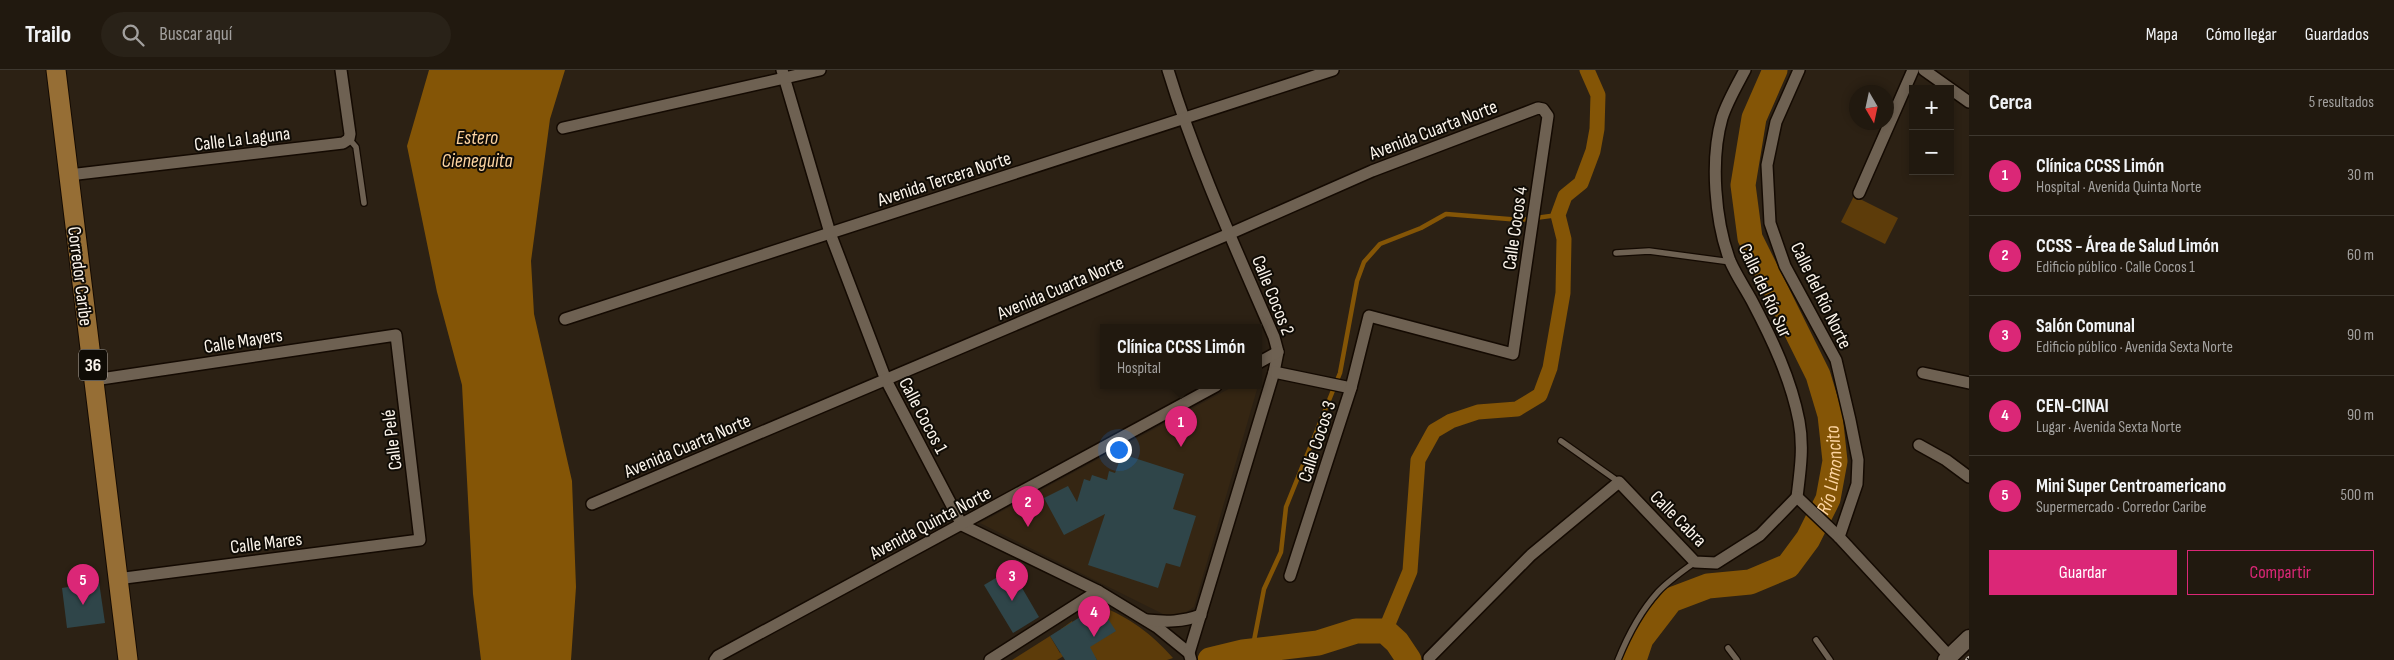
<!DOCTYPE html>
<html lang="es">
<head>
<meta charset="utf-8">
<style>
	body { margin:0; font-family:"Sofia Sans Condensed",sans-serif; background:#292218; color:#f1f3f6 }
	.controls { position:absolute; right:15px; top:15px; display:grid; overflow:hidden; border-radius:0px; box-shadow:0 2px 8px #0003 }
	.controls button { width:45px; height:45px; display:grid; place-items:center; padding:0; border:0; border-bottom:1px solid #3e382f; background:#21190f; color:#f1f3f6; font:25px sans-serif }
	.compass { position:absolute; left:1849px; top:15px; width:45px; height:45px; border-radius:50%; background:#21190f; box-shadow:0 2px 8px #0003; rotate:171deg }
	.you { position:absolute; left:1118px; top:379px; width:18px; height:18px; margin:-12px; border:4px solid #fff; border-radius:50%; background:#1a73e8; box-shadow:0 0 0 8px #1a73e833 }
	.badge { display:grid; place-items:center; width:32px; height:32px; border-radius:50%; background:#db2777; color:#fff; font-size:16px; font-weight:700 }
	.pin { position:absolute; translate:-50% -41px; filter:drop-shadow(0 1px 2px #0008) }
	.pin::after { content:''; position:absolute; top:26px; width:18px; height:15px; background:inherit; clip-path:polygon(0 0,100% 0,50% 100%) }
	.popup { position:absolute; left:1100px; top:254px; width:162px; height:65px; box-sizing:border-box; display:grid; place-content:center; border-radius:0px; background:#21190f; filter:drop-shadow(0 1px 4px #0005); font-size:16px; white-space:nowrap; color:#a2a09e }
	.popup b { font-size:19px; color:#f1f3f6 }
	.popup::after { content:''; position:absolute; left:50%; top:100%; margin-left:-10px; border:10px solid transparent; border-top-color:#21190f }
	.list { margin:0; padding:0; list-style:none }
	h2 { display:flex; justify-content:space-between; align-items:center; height:65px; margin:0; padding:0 20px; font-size:21px }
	h2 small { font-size:16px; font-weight:400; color:#a2a09e }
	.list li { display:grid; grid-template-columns:32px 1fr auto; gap:15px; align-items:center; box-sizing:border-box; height:80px; padding:0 20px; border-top:1px solid #3e382f }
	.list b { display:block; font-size:19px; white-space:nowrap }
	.list p { margin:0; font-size:16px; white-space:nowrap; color:#a2a09e }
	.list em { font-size:16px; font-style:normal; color:#a2a09e }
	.actions { display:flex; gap:10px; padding:15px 20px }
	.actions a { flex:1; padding:11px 0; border:1px solid #db2777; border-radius:0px; text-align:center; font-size:18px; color:#db2777 }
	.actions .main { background:#db2777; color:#fff }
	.icon { flex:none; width:28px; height:28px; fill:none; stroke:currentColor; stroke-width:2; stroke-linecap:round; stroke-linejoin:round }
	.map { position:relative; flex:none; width:1969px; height:590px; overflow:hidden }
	header { display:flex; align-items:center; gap:30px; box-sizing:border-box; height:70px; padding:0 25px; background:#21190f; border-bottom:1px solid #3e382f }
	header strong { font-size:24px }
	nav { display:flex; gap:28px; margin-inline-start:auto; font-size:18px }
	.search { width:350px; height:45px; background:#292218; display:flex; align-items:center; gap:12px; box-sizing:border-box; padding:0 18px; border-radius:28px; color:#a2a09e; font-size:19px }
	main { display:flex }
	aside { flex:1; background:#21190f }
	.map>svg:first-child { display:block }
	.built { fill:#352613 }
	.green { fill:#5d3c0a }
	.water { fill:#845506 }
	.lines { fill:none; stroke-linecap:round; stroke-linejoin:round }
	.stream { stroke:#845506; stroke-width:4.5 }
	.canal { stroke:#845506; stroke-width:15 }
	.river { stroke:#845506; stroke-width:25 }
	.building { fill:#2f4549 }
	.lane-casing { stroke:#140a02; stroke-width:8 }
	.street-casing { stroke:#140a02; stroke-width:14 }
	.secondary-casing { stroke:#140a02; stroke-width:19 }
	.primary-casing { stroke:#140a02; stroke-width:21 }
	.lane { stroke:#6e6152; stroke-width:5.5 }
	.street { stroke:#6e6152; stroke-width:11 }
	.secondary { stroke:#6e6152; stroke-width:16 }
	.primary { stroke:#966e35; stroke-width:19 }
	.rail-casing { stroke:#bfb7ac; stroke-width:5.5 }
	.rail { stroke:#100c06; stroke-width:4; stroke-dasharray:11; stroke-linecap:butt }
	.labels { text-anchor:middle; stroke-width:4; stroke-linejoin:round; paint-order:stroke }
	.shield { fill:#100c06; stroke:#b4aea6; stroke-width:1 }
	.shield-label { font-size:18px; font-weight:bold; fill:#fbf4eb }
	.street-label { font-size:19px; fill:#fbf4eb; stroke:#100c06 }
	.water-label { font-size:20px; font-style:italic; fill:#fdd4a1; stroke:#100c06 }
</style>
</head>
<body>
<header>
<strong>Trailo</strong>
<div class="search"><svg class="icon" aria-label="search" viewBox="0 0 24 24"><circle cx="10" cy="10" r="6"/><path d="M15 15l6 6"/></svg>Buscar aquí</div>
<nav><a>Mapa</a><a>Cómo llegar</a><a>Guardados</a></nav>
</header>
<main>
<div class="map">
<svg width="1969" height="590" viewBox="0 0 1969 590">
	<rect width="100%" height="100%" fill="#2c2114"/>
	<path class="built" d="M1234 316H1258L1194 537 1182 545H1165L980 453Z"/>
	<g class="green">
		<path d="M1854 126 1898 148 1885 174 1841 152Z"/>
		<path d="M1099 535C1131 549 1150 562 1173 588L1167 590H1097L1095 587 1082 581 1115 561Z"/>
		<path d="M1072 551 1085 573 1057 590H1012L1050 566 1060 583 1071 577 1061 559Z"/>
	</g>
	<path class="water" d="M429 0H565L550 49 531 191 534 244 572 411 576 517 571 590H481L473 524 462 315 437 222 407 76Z"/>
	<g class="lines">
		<path class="stream" d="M1252 581 1264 519 1281 482 1286 437 1340 303 1357 211 1364 192 1380 174 1421 158 1446 144 1521 150 1558 145"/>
		<path class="canal" d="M1385 561 1410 501 1418 390 1434 361 1451 351 1478 342 1517 339 1540 325 1550 298 1563 223 1564 169 1558 145 1565 126 1581 113 1593 81 1597 59 1598 25 1587 0"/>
		<g class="river">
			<path d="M1210 590 1243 582 1318 573 1356 561H1385L1397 572 1409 590"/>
			<path id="s1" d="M1634 590 1641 569 1671 530 1708 516 1750 512 1788 496 1808 469 1828 429 1835 391 1830 345 1818 305 1750 168 1743 115 1754 48 1775 0"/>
		</g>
	</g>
	<g class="building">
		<path d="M1122 384 1184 404 1173 439 1196 446 1180 497 1166 493 1158 518 1088 495 1105 444 1064 465 1044 428 1068 416 1077 432 1084 409 1090 411 1092 405 1107 410 1109 401 1115 403Z"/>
		<path d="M1011 499 1039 547 1013 563 984 515Z"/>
		<path d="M99 512 105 553 67 558 62 518Z"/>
		<path d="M1099 535 1116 561 1090 577 1097 590H1065L1050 566Z"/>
	</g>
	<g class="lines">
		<defs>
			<g id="lane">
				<path d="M349 69 356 77 364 133"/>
				<path d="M1616 183 1649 181 1731 192"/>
				<path d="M1561 371 1619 412"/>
				<path d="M1816 570 1830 590"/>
				<path d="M1728 578 1737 590"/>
				<path d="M1618 590C1628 565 1640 542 1658 522 1668 511 1683 501 1695 492"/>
			</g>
			<g id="street">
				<path d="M782 0 830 163 886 310 962 455 1098 521 1157 557 1189 583 1191 590"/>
				<path d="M1168 0C1196 92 1236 179 1274 267L1278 282 1274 302 1189 583"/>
				<path d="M1745 0C1737 15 1727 32 1722 48 1710 90 1715 151 1730 191 1736 205 1745 218 1752 231 1772 269 1791 309 1799 351 1804 377 1800 402 1797 427"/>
				<path d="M1799 0 1776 52 1767 95 1770 153 1785 196 1836 290 1850 350 1858 390 1857 414 1839 467"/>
				<path d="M1924 0 1969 32"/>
				<path d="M563 58 820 0"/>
				<path d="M69 105 343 73 349 69 350 64 341 0"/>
				<path d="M1859 123 1913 0"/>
				<path d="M565 249 1333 0"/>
				<path d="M1258 293 1278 282"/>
				<path d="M1274 302 1351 318"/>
				<path d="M1923 303 1969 313"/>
				<path d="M94 310 396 265 420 470 117 509"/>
				<path d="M1919 375 1946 390 1969 407"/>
				<path d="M1797 427 1839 467 1950 587"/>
				<path d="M592 434 1229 164 1372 101 1538 38 1543 39 1548 46 1513 284 1369 246 1351 318 1290 506"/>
				<path d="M1147 550C1167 552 1182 552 1201 545"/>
				<path d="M1429 588 1531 485 1619 412 1695 492 1716 493 1760 465 1797 427"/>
				<path d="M715 590 718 586 1216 316"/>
				<path d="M990 590 1098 521"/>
			</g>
			<path id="secondary" d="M1946 590 1969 568"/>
			<path id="primary" d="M56 0 128 590"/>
		</defs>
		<use href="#lane" class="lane-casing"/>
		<use href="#street" class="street-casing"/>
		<use href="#secondary" class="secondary-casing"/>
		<use href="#primary" class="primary-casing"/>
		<use href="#lane" class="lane"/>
		<use href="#street" class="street"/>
		<use href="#secondary" class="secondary"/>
		<use href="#primary" class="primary"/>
		<defs>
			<path id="rail" d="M1968 590 1969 589"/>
		</defs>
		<use href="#rail" class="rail-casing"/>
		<use href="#rail" class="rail"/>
	</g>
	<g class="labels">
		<rect class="shield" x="79" y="279.5" width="28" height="31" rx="4"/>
		<g class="shield-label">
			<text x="93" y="301">36</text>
		</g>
		<g class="street-label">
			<text transform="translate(1433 59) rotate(-21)" y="7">Avenida Cuarta Norte</text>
			<text transform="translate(242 68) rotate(-7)" y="7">Calle La Laguna</text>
			<text transform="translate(944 108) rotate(-18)" y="7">Avenida Tercera Norte</text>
			<text transform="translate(1514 158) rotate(-82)" y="7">Calle Cocos 4</text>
			<text transform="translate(81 206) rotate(83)" y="7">Corredor Caribe</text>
			<text transform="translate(1060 217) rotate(-23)" y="7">Avenida Cuarta Norte</text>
			<text transform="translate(1766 220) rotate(65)" y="7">Calle del Río Sur</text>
			<text transform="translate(1274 225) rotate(68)" y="7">Calle Cocos 2</text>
			<text transform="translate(1822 225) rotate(64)" y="7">Calle del Río Norte</text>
			<text transform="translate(243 270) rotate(-9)" y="7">Calle Mayers</text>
			<text transform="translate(924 345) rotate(62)" y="7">Calle Cocos 1</text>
			<text transform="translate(391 370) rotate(-97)" y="7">Calle Pelé</text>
			<text transform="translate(1316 371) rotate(-72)" y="7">Calle Cocos 3</text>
			<text transform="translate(687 375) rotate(-23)" y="7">Avenida Cuarta Norte</text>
			<text transform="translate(1679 448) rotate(45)" y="7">Calle Cabra</text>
			<text transform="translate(930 452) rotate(-28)" y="7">Avenida Quinta Norte</text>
			<text transform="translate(266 472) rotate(-7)" y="7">Calle Mares</text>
		</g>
		<g class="water-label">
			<text x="477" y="74">Estero<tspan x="477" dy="23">Cieneguita</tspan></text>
			<text dy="7" stroke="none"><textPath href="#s1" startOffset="302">Río Limoncito</textPath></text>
		</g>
	</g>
</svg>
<div class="controls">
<button>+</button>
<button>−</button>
</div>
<svg class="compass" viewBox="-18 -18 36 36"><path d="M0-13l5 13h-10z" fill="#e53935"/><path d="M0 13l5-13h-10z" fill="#a2a09e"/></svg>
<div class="you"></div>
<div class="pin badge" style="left:1181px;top:377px">1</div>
<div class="popup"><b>Clínica CCSS Limón</b>Hospital</div>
<div class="pin badge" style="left:1028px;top:457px">2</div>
<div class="pin badge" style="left:1012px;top:531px">3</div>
<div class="pin badge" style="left:1094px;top:567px">4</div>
<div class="pin badge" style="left:83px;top:535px">5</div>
</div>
<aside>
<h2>Cerca<small>5 resultados</small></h2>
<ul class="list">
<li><span class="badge">1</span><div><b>Clínica CCSS Limón</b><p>Hospital · Avenida Quinta Norte</p></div><em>30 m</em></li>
<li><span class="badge">2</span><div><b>CCSS - Área de Salud Limón</b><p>Edificio público · Calle Cocos 1</p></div><em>60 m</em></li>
<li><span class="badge">3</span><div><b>Salón Comunal</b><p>Edificio público · Avenida Sexta Norte</p></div><em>90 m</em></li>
<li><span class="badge">4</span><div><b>CEN-CINAI</b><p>Lugar · Avenida Sexta Norte</p></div><em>90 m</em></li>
<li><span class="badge">5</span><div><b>Mini Super Centroamericano</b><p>Supermercado · Corredor Caribe</p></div><em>500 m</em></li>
</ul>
<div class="actions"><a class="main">Guardar</a><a>Compartir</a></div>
</aside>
</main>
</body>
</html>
